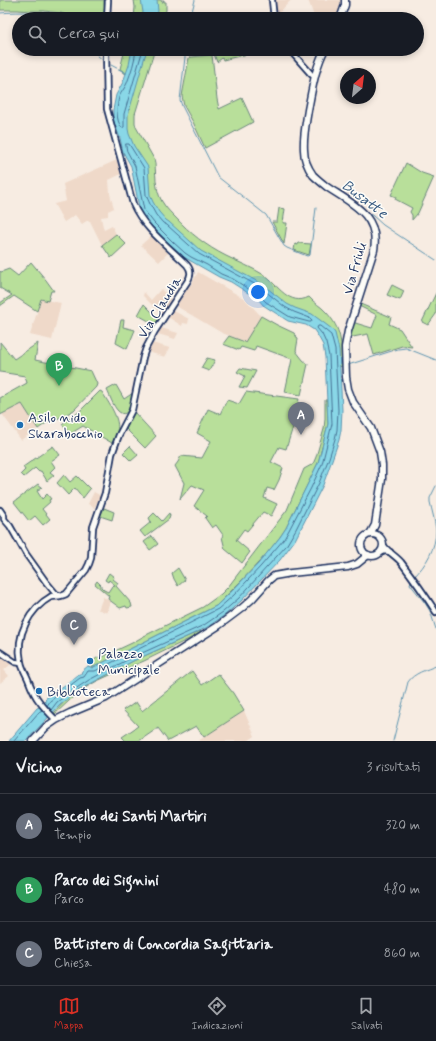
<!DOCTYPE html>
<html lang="it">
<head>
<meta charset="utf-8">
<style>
	body { margin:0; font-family:Mynerve,sans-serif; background:#242831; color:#f1f3f6 }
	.compass { position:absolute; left:340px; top:68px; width:36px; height:36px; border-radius:50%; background:#171b24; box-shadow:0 2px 6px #0003; rotate:28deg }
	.you { position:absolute; left:258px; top:292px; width:14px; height:14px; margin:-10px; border:3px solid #fff; border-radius:50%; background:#1a73e8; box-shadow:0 0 0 6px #1a73e833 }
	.badge { display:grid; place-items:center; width:26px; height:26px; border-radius:50%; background:#d93025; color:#fff; font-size:13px; font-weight:700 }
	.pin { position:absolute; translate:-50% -33px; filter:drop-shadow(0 1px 2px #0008) }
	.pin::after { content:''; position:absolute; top:21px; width:14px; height:12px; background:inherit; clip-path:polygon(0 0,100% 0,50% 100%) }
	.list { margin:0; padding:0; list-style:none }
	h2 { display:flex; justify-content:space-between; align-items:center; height:52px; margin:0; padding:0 16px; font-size:17px }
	h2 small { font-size:13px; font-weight:400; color:#9ea1a6 }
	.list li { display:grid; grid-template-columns:26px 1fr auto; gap:12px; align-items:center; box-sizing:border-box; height:64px; padding:0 16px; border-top:1px solid #363941 }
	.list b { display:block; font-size:15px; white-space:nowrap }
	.list p { margin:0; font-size:13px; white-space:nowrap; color:#9ea1a6 }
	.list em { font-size:13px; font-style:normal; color:#9ea1a6 }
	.icon { flex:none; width:22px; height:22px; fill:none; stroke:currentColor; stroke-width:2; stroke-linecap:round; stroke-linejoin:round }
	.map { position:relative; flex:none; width:436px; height:741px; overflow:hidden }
	.search { position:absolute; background:#171b24; box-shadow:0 2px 6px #0003; left:12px; right:12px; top:12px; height:44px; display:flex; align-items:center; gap:10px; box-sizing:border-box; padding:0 14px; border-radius:22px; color:#9ea1a6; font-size:15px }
	.sheet { height:244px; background:#171b24 }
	nav { display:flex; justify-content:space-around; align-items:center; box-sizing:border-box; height:56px; border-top:1px solid #363941; background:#171b24; font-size:11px; color:#9ea1a6 }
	nav a { display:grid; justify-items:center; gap:2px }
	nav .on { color:#d93025 }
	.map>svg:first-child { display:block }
	.built { fill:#efd9c9 }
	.green { fill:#b8df9a; stroke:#6a877c }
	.water { fill:#89d7e7; stroke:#5d94b0 }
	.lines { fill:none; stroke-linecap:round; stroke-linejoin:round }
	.shore { stroke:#477295; stroke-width:1 }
	.stream { stroke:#5d94b0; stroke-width:1 }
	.minor-casing { stroke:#1b2f5e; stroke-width:8 }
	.major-casing { stroke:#1b2f5e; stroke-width:9 }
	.minor { stroke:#fdfcf7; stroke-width:4.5 }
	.major { stroke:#fdfcf7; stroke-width:6 }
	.poi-dot { fill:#1f6fb2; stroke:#fdfcf7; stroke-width:1.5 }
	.labels { text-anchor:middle; stroke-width:3; stroke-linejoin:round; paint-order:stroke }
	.street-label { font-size:14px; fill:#1b2f5e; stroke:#fdfcf7 }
	.poi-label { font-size:14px; fill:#1b2f5e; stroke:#fdfcf7; text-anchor:start }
	.water-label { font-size:15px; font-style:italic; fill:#365980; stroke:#fdfcf7 }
</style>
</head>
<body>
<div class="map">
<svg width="436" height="741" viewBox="0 0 436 741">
	<rect width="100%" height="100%" fill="#f7ece2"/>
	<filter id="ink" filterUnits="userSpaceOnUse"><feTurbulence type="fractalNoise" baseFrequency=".025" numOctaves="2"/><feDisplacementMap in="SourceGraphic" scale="8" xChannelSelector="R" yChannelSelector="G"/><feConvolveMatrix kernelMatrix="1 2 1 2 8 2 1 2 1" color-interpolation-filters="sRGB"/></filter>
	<g filter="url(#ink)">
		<g class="built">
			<path d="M276 0H291L279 13 277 12Z"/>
			<path d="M308 0H341L339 11 337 19H315Z"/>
			<path d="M117 160 121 174 109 180 110 194 114 208 108 211V216L101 217 103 227 104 230 112 226 116 234 102 245 90 221 89 222 88 220 82 224 75 215 64 222 54 204 66 201 63 184Z"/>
			<path d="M152 235 169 252 159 262 141 245Z"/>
			<path d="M198 272 245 299 261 316 277 325 294 333 298 339 295 360 222 333 176 306 190 285H191Z"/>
			<path d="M161 289 172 301 162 315 143 296 144 292 151 300Z"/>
			<path d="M41 299 61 303 52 340 30 335Z"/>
			<path d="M172 310 189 319 188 324 183 323 182 326 168 317Z"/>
			<path d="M161 328 178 333 175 339 158 334Z"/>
			<path d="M152 343 170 348 165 357 148 352Z"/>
			<path d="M22 404 38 428 21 440 2 414Z"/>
			<path d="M94 492 101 496 94 508 88 504Z"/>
			<path d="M103 597 111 601 107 613 100 610H98Z"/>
			<path d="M0 655 11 664 4 670 9 676 0 683Z"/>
			<path d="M244 711 255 736 248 741H198Z"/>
		</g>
		<g class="green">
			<path d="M0 0H104L105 19H75L69 16 61 13 44 11H32L18 10H0Z"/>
			<path d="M134 0H161L162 2H163V0H164V2H166V10L164 19H134L135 7Z"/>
			<path d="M125 49H155L135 114V123L136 127 154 159 155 163C156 178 155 193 165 206 168 210 172 214 175 217 190 233 206 246 226 256 238 262 253 268 264 275 278 285 289 307 309 297 314 303 321 306 326 312 342 329 341 343 343 366L330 369 321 329 161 227 136 163 123 144 129 75 122 72 123 71 120 69Z"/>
			<path d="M212 49H251L252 53 223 60 222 58 217 62Z"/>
			<path d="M212 55 217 99 219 109 242 98 253 122 205 148 193 122 184 106 182 96 189 58 191 57Z"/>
			<path d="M406 163 422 173 434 177 418 213 412 220V215L410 212 412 208 395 199 396 197 391 195Z"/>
			<path d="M279 208 285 209 283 223H287L284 244 272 222H277Z"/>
			<path d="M116 234 126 244 111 258 102 245Z"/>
			<path d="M298 243 311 244 309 255 294 250 295 244 298 245Z"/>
			<path d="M31 262 46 280 54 291H51L48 301 41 299 37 311 14 296 0 306V303L12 295 0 288V271L1 272 9 269 18 276Z"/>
			<path d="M392 285 404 291 400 300 387 295Z"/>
			<path d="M436 293V314L428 325 422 322Z"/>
			<path d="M358 303 391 317 389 324 400 329 412 347 402 346 374 355 368 334 348 338 352 322 372 328 377 315 357 305Z"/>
			<path d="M144 304 159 319 156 325 138 315Z"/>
			<path d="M261 316 277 325 294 333 298 339 296 351 303 360 308 364 301 395 285 392 292 359 256 346 254 351 241 347 239 350 223 344 229 336 245 342Z"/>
			<path d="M121 320H124L123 327 135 330 127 349 116 343Z"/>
			<path d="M0 342 14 359 38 343 35 360 91 371 97 384 96 387 74 410 67 414 53 421 52 419 38 429 22 404 0 415V398L27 383 25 376 0 372Z"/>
			<path d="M207 358 215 360 209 371 201 368Z"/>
			<path d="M240 368 256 371 247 388 239 387 245 376 237 372Z"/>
			<path d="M116 385 124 399 133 393C132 400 129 421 118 411 113 406 110 396 107 390Z"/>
			<path d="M100 391 102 392C108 402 121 420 117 431 116 435 114 439 112 443L83 426 70 434 62 424 80 411Z"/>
			<path d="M246 392 299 399 293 427 286 449 279 447 271 462 283 468 279 480 274 490 267 488 264 498 277 504 271 516 263 512 247 531 244 529 236 540 250 552 242 563 225 549 222 537 223 535 216 525 212 528 205 518 207 516 194 506 204 490 192 485 180 499 184 483 175 466 178 462 181 456 202 458 211 441 197 433 208 409 220 414 227 400 239 404Z"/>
			<path d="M325 400H327L328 424 318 463 286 528C274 547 258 563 243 579 234 588 225 597 216 606L92 668 91 666 95 662 93 661 98 657 100 658 132 643 144 636 203 607 221 594 228 587 287 510 304 469 313 464 316 457 324 429 325 419Z"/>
			<path d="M134 412 156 436 145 448 126 429Z"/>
			<path d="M53 446 60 455 51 461 55 467 50 472 54 475 47 481 41 471 39 472 35 468 24 477 21 474 25 470 23 467Z"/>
			<path d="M130 446 138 455 131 461 123 453Z"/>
			<path d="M64 475 70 482 77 476 90 489 83 498 75 488 68 495 57 483Z"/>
			<path d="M38 484 42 487 37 491 42 499 47 494 51 499 49 500 50 502 42 509 50 519 43 525 35 516 29 521 14 502Z"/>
			<path d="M104 508 114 512 112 520 100 516Z"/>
			<path d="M154 513 162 521 169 513 170 516 169 519 145 537 140 531 151 522 149 518Z"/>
			<path d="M152 536 158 544 150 550 144 542Z"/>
			<path d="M178 568 185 580 178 586 174 579 172 573Z"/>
			<path d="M109 573 114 577 113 579 118 583 116 586 131 603 132 607 127 608 126 606 120 608 108 599 109 596 95 584 97 581 101 585V587L104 590 108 592 112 586 115 585 109 580 108 582 105 580Z"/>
			<path d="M200 631 201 632 189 639 144 661 123 670H121L97 681 83 689 70 700 54 715 53 714 66 700 91 683 133 661Z"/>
			<path d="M192 671 202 685 218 674 233 693 244 711 204 737 196 726 168 741 158 728 139 741H126L122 737 138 726 123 710 129 706V707L136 702 142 711Z"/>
		</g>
		<g class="water">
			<path d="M141 0H157L158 11 156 19H142L143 12Z"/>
			<path d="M132 49H147L128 115V129L129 134 134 146 148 167 150 195 153 202 159 212 166 220 169 222 201 251 262 284 287 304 295 308 312 314 332 329 335 333 339 350 342 410 341 430 339 440 323 485 295 540 280 560 241 601 225 615 206 628 133 661 79 690 60 705 26 741H9L37 708 40 707 44 704 46 698 72 680 79 674H81L82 671 88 666 92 668 216 606 231 592 258 564 280 537 286 528 318 463 328 424 325 357 323 345 318 336 314 330 306 325 288 321 263 305 259 300 231 282 219 277 182 256 151 225 140 212 131 166 123 152 120 138 113 120V110L116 95 123 82 129 65Z"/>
		</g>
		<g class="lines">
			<g class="shore">
				<path d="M136 49C135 61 131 72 127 83 125 88 121 92 119 97 117 106 115 120 122 128L124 127V114L143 49"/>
				<path d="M126 144H129L144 168 146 195 150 204 156 215 163 223 167 225 199 254 260 287 285 307 294 312 310 318 312 320 311 322H309L290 317 266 302 261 297 233 279 221 274 207 265 191 257 185 253 173 242 154 223 144 210 135 166 127 151Z"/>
				<path d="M47 706 50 701 80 678 84 677 88 671H95L218 609 234 595 261 566 284 539 289 530 311 488 322 464 332 424 329 356 326 343 322 334 317 328 318 326H320L331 335 335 350 338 410 337 430 335 439 329 458 319 483 296 529 286 546 239 598 223 612 204 625 131 658 89 680 69 693 57 702 51 710"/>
				<path d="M14 741 39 712 42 710"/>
			</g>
			<g class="stream">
				<path d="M0 13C21 11 50 12 70 19"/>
				<path d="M190 19 195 0"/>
				<path d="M94 49 98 56 103 60"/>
				<path d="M186 49 180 100 182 106 218 177 266 215 284 246 287 248 307 256 310 255 316 208"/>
				<path d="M111 65 126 73"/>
				<path d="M364 210 373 216 383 225 436 260"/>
				<path d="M348 365 398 349 406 348 436 360"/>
				<path d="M414 577C426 565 436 548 436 530 435 521 432 511 430 502V498L436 486"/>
				<path d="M411 581 410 584 425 603 430 611 436 629"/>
				<path d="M393 741 408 682C414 673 426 670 436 666"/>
			</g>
			<defs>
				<g id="minor">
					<path d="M272 0 274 19"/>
					<path d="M107 19 108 0"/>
					<path d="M289 49 311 74 315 77"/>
					<path d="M0 510 4 516V519L10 526 26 554 46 582 56 594 59 595"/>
					<path d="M383 544C386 551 395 555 401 562 413 578 425 595 436 612"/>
					<path d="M380 553 385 551 390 552"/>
					<path d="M52 596C29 609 15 635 21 662 22 668 26 674 28 679 31 687 34 695 39 701 44 708 50 714 56 720"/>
					<path d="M51 597C56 596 61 597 66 594L86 570 89 564 91 558 93 527 105 493 112 454 119 435 132 410 143 357 146 348 155 331 187 282C191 276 192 271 187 265 168 246 144 229 133 204L107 109 106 49"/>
					<path d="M0 652 15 662 21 663"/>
				</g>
				<g id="major">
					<path d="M340 19 345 5V0"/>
					<path d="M325 49C315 68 312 90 308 110 306 123 303 136 304 150 304 158 308 168 313 175 317 179 322 183 327 187 351 203 380 215 374 250L348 331 345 347 346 377 348 389 353 402 371 428 380 452 382 465V479L375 525 370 534"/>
					<circle cx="372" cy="545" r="11"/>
					<path d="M33 741 46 727 56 720 70 713 106 698 218 626 242 608 252 599 269 580 274 576 291 573 348 567 357 564 368 555"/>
				</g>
			</defs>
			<use href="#minor" class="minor-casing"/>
			<use href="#major" class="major-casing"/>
			<use href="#minor" class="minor"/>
			<use href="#major" class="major"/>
		</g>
	</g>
	<g class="poi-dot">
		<circle cx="20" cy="425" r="4"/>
		<circle cx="90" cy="661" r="4"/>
		<circle cx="39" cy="691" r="4"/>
	</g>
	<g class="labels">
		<g class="street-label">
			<text transform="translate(354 268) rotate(-74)" y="5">Via Friuli</text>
			<text transform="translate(159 307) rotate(-58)" y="5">Via Claudia</text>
		</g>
		<g class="poi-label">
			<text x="28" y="422">Asilo nido<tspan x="28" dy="16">Skarabocchio</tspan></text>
			<text x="98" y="658">Palazzo<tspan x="98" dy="16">Municipale</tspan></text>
			<text x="47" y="696">Biblioteca</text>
		</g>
		<g class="water-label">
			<text transform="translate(365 199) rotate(37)" y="5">Busatte</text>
		</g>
	</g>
</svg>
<svg class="compass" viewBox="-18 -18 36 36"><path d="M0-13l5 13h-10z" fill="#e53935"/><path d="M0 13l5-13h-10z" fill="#9ea1a6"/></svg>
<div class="you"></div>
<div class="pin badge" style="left:301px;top:435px;background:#6b7280">A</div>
<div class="pin badge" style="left:59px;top:386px;background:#2e9e5b">B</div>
<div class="pin badge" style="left:74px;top:645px;background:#6b7280">C</div>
<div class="search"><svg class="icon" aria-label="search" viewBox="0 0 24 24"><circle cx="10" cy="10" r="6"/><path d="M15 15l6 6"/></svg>Cerca qui</div>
</div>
<section class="sheet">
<h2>Vicino<small>3 risultati</small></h2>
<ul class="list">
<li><span class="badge" style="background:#6b7280">A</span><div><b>Sacello dei Santi Martiri</b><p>Tempio</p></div><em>320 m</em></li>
<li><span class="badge" style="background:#2e9e5b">B</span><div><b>Parco dei Signini</b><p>Parco</p></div><em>480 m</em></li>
<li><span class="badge" style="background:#6b7280">C</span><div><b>Battistero di Concordia Sagittaria</b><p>Chiesa</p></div><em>860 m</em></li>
</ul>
</section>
<nav>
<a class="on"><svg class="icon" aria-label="map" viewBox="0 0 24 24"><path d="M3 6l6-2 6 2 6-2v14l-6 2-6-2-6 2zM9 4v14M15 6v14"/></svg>Mappa</a>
<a><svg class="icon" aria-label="directions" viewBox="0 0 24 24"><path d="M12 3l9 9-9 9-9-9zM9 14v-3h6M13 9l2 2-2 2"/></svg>Indicazioni</a>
<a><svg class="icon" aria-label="saved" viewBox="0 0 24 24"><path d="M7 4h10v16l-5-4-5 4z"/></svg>Salvati</a>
</nav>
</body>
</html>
